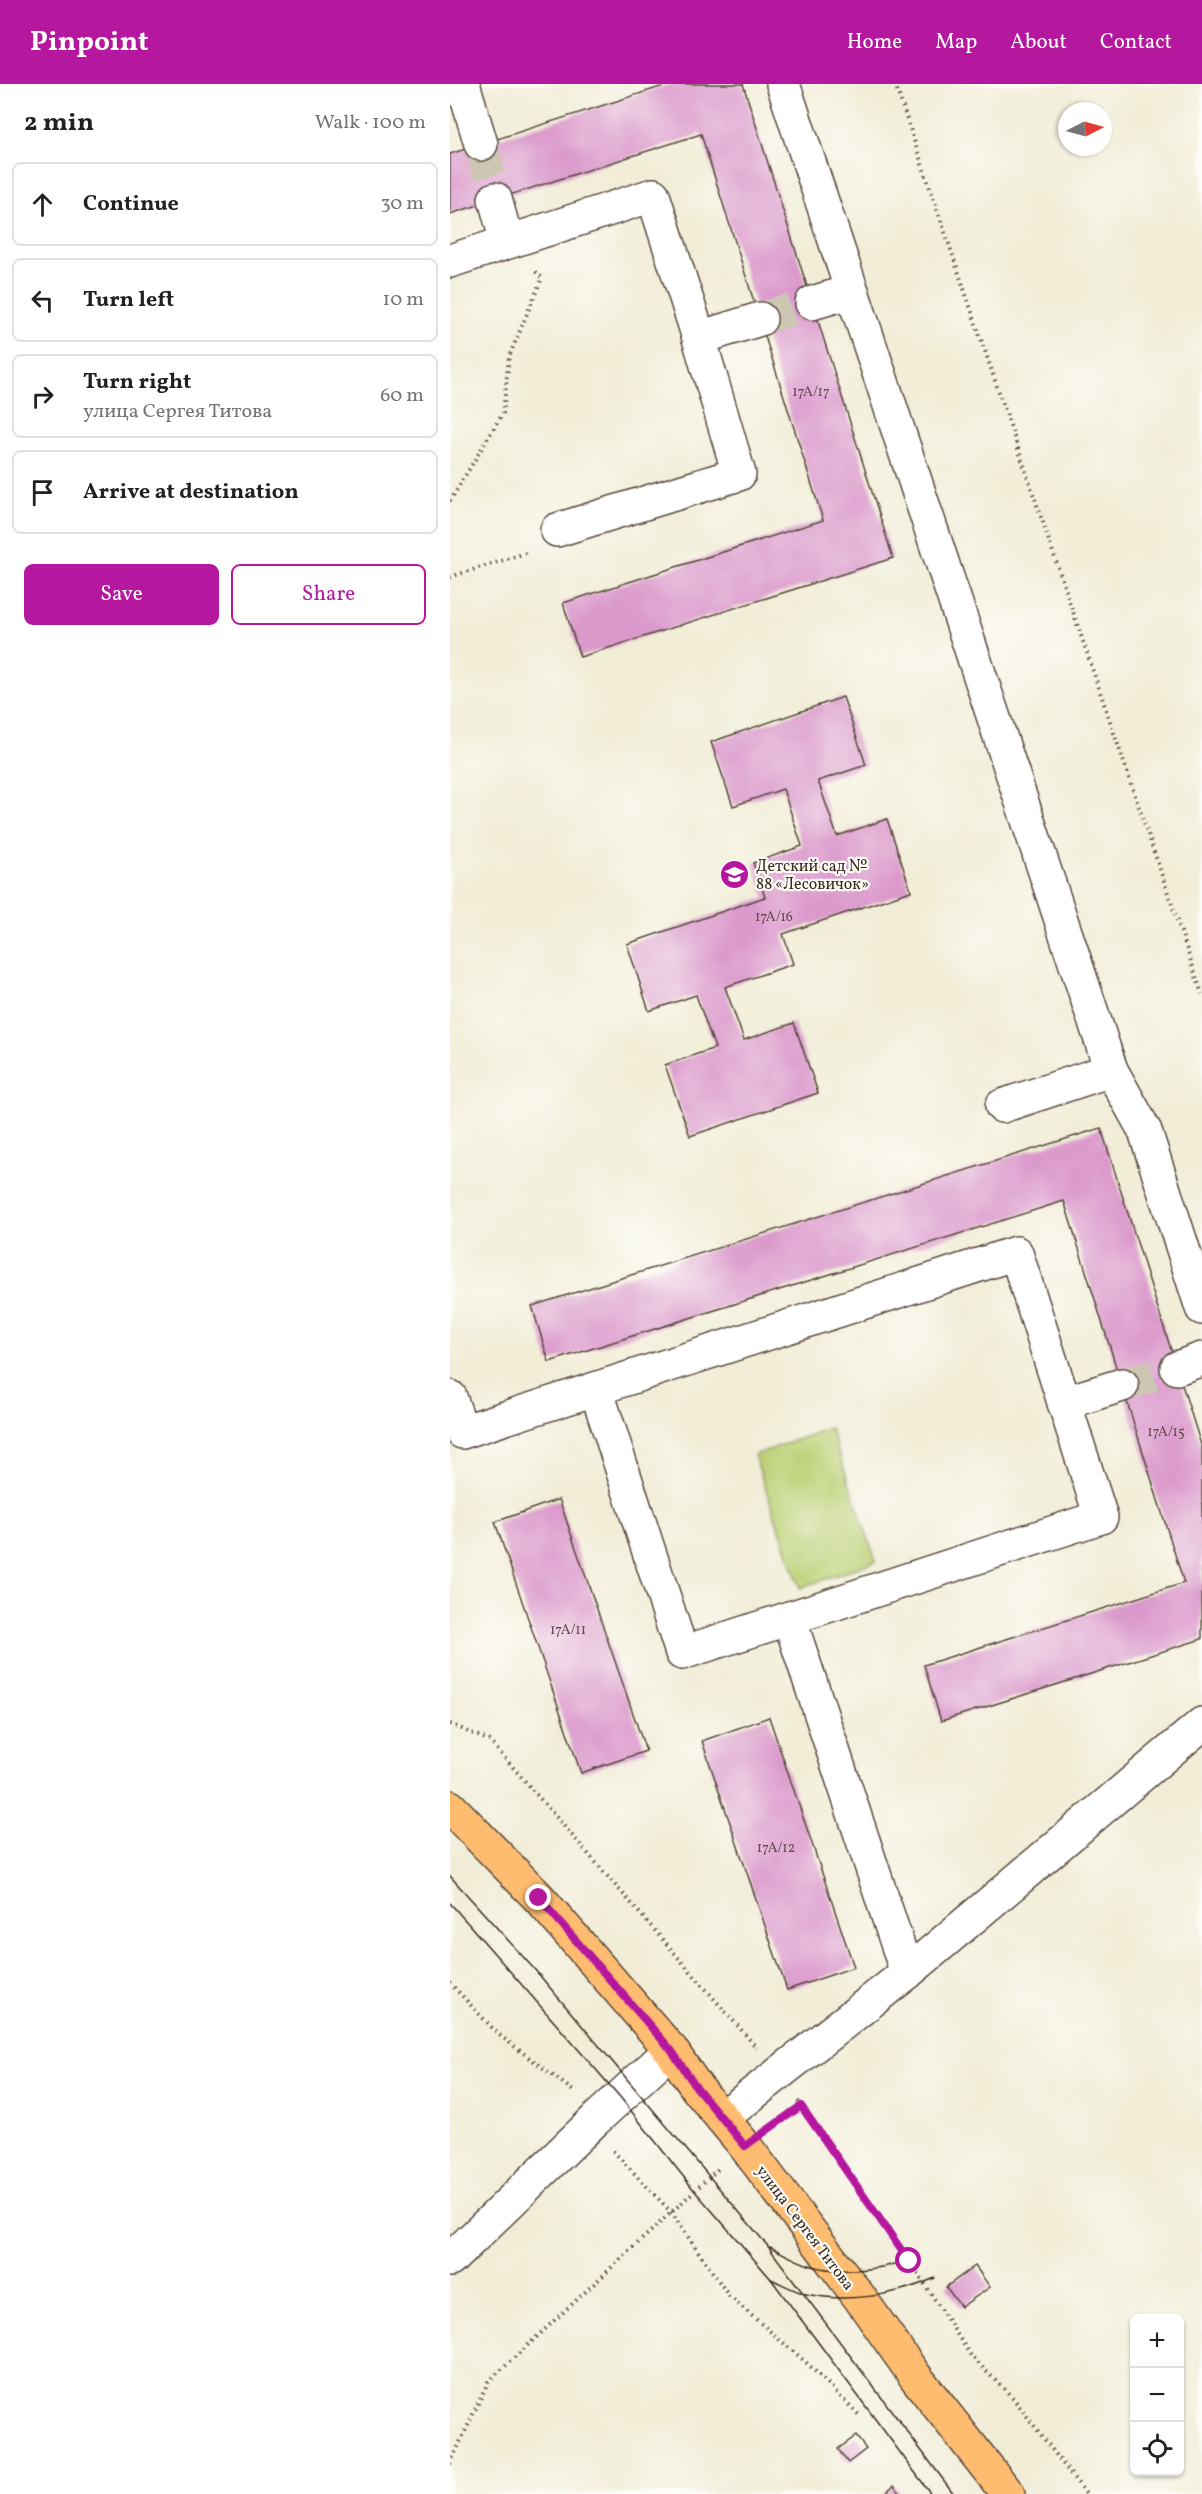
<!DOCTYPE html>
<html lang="en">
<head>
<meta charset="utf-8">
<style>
	body { margin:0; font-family:Vollkorn,serif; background:#f6f6f6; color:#202124 }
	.controls { position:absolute; right:18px; bottom:18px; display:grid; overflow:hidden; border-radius:9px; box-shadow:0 2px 4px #0004 }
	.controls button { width:54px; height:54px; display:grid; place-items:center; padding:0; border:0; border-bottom:2px solid #e0e0e0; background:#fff; color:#202124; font:30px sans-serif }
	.compass { position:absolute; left:608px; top:18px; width:54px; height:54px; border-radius:50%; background:#fff; box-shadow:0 2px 4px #0004; rotate:84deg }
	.stop { position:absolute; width:18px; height:18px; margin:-14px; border:4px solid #b5179e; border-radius:50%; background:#fff }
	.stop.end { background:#b5179e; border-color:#fff; box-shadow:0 2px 6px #0008 }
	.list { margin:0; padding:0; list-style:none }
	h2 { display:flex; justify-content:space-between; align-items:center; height:78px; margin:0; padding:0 24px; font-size:26px }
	h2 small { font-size:20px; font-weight:400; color:#757577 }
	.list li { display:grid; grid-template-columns:39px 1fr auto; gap:18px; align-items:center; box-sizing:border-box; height:84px; margin:0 12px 12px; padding:0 12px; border:2px solid #e0e0e0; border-radius:9px }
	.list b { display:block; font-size:22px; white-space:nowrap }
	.list p { margin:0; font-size:20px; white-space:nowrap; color:#757577 }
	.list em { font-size:20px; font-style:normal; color:#757577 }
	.actions { display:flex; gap:12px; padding:18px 24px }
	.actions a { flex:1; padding:14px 0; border:2px solid #b5179e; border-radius:9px; text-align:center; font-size:21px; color:#b5179e }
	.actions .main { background:#b5179e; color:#fff }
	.icon { flex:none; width:33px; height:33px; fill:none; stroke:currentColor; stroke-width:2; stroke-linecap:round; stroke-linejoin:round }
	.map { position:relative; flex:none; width:752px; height:2410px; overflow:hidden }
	header { display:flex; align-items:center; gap:36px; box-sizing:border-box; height:84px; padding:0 30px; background:#b5179e; color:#fff }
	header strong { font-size:28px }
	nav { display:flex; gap:33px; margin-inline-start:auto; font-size:21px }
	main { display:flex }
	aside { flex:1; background:#fff }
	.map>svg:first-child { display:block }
	.green { fill:#bbd074; stroke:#7b7d49; stroke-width:1.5 }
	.building { fill:#db9acc }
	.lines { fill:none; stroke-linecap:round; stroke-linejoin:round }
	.minor-tunnel { stroke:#cdc6b2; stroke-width:33; stroke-dasharray:33 16; stroke-linecap:butt }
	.minor-casing { stroke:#56473a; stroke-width:36 }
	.major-casing { stroke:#56473a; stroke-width:36 }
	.path { stroke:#56473a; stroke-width:4; stroke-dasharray:1.5 4.5; stroke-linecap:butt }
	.minor { stroke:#fff; stroke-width:33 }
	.major { stroke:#febc70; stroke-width:33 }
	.tram { stroke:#3b2a1e; stroke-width:1.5 }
	.route { stroke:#b5179e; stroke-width:8 }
	.labels { text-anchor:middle; stroke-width:4.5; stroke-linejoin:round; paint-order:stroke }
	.number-label { font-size:14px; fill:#63464a }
	.poi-label { font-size:16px; fill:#3b2a1e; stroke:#fdfcf7; text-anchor:start }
	.street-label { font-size:16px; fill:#3b2a1e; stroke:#fdfcf7 }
</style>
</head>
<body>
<header>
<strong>Pinpoint</strong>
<nav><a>Home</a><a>Map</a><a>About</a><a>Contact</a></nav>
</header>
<main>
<aside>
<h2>2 min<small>Walk · 100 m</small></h2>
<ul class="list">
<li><svg class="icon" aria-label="ahead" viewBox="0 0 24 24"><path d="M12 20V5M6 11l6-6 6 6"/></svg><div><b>Continue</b></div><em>30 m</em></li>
<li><svg class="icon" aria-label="left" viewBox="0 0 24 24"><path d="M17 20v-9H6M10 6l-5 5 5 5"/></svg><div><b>Turn left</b></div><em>10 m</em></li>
<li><svg class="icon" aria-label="right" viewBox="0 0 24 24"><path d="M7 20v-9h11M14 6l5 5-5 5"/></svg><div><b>Turn right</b><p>улица Сергея Титова</p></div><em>60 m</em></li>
<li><svg class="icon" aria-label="arrive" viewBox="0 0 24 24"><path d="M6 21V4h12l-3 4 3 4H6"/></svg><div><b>Arrive at destination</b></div></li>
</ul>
<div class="actions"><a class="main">Save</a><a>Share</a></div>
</aside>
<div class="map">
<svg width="752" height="2410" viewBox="0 0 752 2410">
	<rect width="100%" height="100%" fill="#fdfcf7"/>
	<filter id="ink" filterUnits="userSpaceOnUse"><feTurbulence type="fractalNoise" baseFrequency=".0167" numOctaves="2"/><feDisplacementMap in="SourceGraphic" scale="12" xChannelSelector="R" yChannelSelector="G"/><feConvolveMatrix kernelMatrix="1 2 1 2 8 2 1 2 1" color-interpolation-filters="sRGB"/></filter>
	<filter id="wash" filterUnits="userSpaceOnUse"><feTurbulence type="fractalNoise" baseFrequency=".008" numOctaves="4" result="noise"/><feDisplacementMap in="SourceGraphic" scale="24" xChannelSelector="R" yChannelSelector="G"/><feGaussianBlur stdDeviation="1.35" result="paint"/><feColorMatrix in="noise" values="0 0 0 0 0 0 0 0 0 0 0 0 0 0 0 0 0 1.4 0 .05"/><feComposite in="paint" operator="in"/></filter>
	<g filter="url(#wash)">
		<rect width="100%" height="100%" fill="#f1edd7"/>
		<path class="green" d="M380 1344 426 1477 350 1504 304 1371Z"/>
		<g id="blocks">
			<g class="building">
				<path d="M220 0H293L443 474 130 573 113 519 373 436 251 50 0 130V70Z"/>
				<path d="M393 613 416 681 368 697 387 752 437 735 461 807 333 850 343 880 275 903 294 956 344 939 368 1009 240 1052 215 981 265 964 246 911 199 927 177 860 315 813 303 779 352 762 333 705 283 722 261 658Z"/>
				<path d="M651 1044 752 1364V1555L491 1637 474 1581 734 1499 614 1117 99 1278 82 1222Z"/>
				<path d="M109 1415 196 1667 131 1689 45 1438Z"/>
				<path d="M319 1633 404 1883 337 1906 252 1657Z"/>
				<path d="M525 2182 540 2203 511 2223 496 2203Z"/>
				<path d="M406 2352 416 2365 398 2379 388 2365Z"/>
				<path d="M444 2401 451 2410H434Z"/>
			</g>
		</g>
	</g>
	<g filter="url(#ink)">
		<use href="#blocks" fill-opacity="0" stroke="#56473a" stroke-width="1.5"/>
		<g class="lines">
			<g class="minor-tunnel">
				<path d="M31 60 45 115"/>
				<path d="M310 235 362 219"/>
				<path d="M672 1301 727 1284"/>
			</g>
			<defs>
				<g id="minor">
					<path d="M13 0 31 60"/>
					<path d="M333 0 661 986 695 1047 752 1224"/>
					<path d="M45 115 57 158"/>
					<path d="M0 177 203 111 249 254 289 390 107 446"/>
					<path d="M362 219 402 207"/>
					<path d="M249 254 310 235"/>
					<path d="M552 1022 661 986"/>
					<path d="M727 1284 752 1275"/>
					<path d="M0 1313 12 1348 566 1169 651 1433 232 1569 146 1305"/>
					<path d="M614 1319 672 1301"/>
					<path d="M339 1534 457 1889"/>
					<path d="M272 2034 457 1889 752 1640"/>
					<path d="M0 2176 144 2037 221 1966"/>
				</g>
				<path id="major" d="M0 1723 89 1814 221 1966 247 2004 295 2062 410 2214 465 2292 558 2410"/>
			</defs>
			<use href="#minor" class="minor-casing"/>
			<use href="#major" class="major-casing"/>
			<g class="path">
				<path d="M445 0 752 910"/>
				<path d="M0 417 53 329 59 273 92 194 85 187"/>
				<path d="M0 493 79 468"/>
				<path d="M0 1640 40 1657 307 1964"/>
				<path d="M0 1899 48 1950 126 2009"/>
				<path d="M348 2017 474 2199 521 2272 563 2314 636 2410"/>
				<path d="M326 2040 351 2023"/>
				<path d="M163 2067 221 2128 279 2212 359 2281 411 2333"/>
				<path d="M0 2380 38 2298 268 2085"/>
			</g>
			<use href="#minor" class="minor"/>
			<use href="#major" class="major"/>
			<g class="tram">
				<path d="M0 1792 85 1886 317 2161 504 2410"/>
				<path d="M0 1819 170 2013 244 2106 321 2195 481 2410"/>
				<path d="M320 2163C333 2169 346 2177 359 2181 393 2192 438 2184 470 2173"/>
				<path d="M321 2195C332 2200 344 2207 356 2210 399 2219 445 2212 485 2194"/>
			</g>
		</g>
	</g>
	<g class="lines" filter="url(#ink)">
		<path class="route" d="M89 1814 221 1966 247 2004 295 2062 351 2022 459 2177"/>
	</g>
	<defs>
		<symbol id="school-disc" viewBox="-11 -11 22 22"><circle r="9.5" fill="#b5179e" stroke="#fdfcf7"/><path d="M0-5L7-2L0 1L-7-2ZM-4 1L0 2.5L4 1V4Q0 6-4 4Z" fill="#fff"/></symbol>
	</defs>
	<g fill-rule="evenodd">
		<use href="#school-disc" x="268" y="774" width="33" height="33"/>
	</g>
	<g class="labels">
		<g class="number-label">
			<text x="361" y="312">17А/17</text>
			<text x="324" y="837">17А/16</text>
			<text x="716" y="1352">17А/15</text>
			<text x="118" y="1550">17А/11</text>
			<text x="326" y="1768">17А/12</text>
		</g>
		<g class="poi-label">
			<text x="306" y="787">Детский сад №<tspan x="306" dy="18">88 «Лесовичок»</tspan></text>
		</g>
		<g class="street-label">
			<text transform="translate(356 2143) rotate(53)" y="6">улица Сергея Титова</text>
		</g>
	</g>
</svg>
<div class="controls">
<button>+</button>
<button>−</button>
<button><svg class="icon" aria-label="locate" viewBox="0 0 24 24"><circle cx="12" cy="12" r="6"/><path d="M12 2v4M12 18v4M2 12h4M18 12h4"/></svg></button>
</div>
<svg class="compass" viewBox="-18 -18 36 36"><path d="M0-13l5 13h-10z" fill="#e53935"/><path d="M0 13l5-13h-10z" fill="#757577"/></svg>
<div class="stop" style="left:459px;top:2177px"></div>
<div class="stop end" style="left:89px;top:1814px"></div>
</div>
</main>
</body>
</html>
